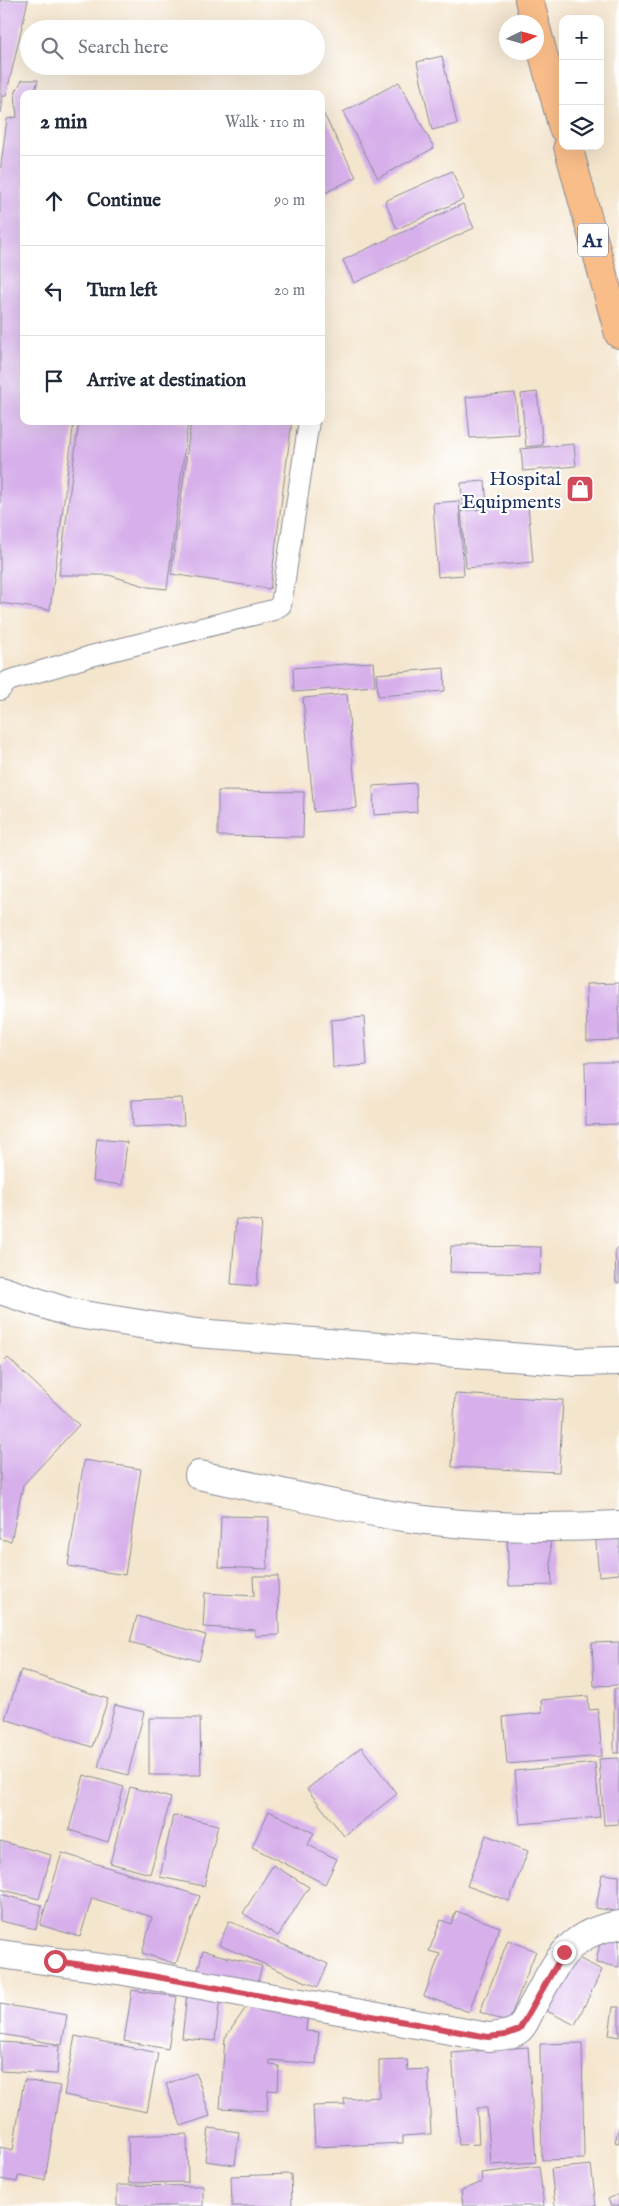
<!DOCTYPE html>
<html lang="en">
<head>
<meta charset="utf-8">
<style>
	body { margin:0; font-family:"IM FELL English",serif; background:#f2f2f3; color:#1f2937 }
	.controls { position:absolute; right:15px; top:15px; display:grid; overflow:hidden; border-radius:10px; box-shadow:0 5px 20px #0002 }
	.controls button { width:45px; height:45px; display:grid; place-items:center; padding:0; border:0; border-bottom:1px solid #e0e1e3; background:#fff; color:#1f2937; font:25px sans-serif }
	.compass { position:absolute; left:499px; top:15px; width:45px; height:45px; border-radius:50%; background:#fff; box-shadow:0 5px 20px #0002; rotate:85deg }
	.stop { position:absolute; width:15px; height:15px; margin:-11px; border:4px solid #d1495b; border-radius:50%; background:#fff }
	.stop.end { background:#d1495b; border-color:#fff; box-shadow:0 1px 5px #0008 }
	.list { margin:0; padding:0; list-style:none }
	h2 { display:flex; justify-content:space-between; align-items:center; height:65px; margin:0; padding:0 20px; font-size:21px }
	h2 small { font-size:16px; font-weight:400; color:#747a83 }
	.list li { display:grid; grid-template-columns:32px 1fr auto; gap:15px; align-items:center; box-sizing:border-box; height:90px; padding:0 20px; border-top:1px solid #e0e1e3 }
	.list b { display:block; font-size:19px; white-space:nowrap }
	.list em { font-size:16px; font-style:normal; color:#747a83 }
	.icon { flex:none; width:28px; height:28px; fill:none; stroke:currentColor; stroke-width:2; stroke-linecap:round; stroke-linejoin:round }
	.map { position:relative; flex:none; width:619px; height:2206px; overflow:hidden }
	.search { position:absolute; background:#fff; box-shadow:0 5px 20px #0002; left:20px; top:20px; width:305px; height:55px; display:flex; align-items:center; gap:12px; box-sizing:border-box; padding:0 18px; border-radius:28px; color:#747a83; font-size:19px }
	.panel { position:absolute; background:#fff; box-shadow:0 5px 20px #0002; left:20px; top:90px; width:305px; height:335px; border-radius:10px }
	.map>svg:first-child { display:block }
	.building { fill:#d7b0eb }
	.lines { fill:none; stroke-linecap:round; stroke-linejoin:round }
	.lane-casing { stroke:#888a96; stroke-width:22 }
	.street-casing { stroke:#888a96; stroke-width:30 }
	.highway-casing { stroke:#888a96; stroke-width:30 }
	.lane { stroke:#fff; stroke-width:20 }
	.street { stroke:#fff; stroke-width:28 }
	.highway { stroke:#f8bd89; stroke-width:28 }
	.route { stroke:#d1495b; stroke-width:6 }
	.labels { text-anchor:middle; stroke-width:4.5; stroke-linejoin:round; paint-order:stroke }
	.shield { fill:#fff; stroke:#5f6d8e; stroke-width:1 }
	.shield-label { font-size:19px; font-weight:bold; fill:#1b2f5e }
	.poi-label { font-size:20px; fill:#1b2f5e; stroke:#fff; text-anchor:end }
</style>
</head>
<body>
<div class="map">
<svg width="619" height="2206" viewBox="0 0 619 2206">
	<rect width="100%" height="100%" fill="#fff"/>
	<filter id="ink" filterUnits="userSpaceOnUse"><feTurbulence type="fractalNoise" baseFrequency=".02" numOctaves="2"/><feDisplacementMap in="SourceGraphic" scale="10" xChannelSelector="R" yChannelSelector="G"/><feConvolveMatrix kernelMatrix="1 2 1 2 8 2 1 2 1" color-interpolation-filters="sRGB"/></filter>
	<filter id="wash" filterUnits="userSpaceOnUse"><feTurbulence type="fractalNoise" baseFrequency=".0096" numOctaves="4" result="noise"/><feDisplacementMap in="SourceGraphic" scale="20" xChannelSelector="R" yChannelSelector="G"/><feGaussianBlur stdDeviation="1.12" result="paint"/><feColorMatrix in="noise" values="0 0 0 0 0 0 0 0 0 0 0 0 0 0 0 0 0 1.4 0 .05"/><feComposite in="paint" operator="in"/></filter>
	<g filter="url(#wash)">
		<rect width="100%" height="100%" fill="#f4e5cd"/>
		<g id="blocks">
			<g class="building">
				<path d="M0 0H28L6 96H3L1 113Z"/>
				<path d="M442 56 457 124 432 130 417 62Z"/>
				<path d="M22 80H38L34 94H24V421H74L50 610 0 603V172L7 119 17 117 15 93Z"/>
				<path d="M399 82 434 148 378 178 343 112Z"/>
				<path d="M321 109 356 177 325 193 321 187Z"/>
				<path d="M452 171 464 199 397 229 385 201Z"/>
				<path d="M463 204 474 228 354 283 343 260Z"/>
				<path d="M537 392 543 445 526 447 521 394Z"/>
				<path d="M515 393 519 435 470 438 466 397Z"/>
				<path d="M79 421H188L167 589 148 587 109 575H59Z"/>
				<path d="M191 421H292L270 589 171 574Z"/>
				<path d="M574 444 576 466 523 471 521 449Z"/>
				<path d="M485 481 487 506 463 508 461 483Z"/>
				<path d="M459 501 464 575 438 577 433 503Z"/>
				<path d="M528 505 533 562 466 568 461 511Z"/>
				<path d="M373 662 375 686 294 692 293 668Z"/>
				<path d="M444 668 445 691 378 696 376 674Z"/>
				<path d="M347 694 357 808 314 812 303 698Z"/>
				<path d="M416 783 417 812 374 815 373 786Z"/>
				<path d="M218 791 304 792 303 837 218 836Z"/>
				<path d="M619 983V1040L587 1041 586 984Z"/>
				<path d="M364 1017 367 1065 333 1068 331 1020Z"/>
				<path d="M585 1062H619V1124L586 1125Z"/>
				<path d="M182 1098 184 1125 133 1127 132 1100Z"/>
				<path d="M97 1139 127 1142 122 1185 93 1181Z"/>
				<path d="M236 1219 262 1221 257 1286 231 1284Z"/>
				<path d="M451 1246 541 1247 540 1274 450 1272Z"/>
				<path d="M615 1249H619V1283H616Z"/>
				<path d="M8 1358 79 1425 23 1485 11 1541 0 1539V1366Z"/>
				<path d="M455 1394 563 1400 559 1472 452 1467Z"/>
				<path d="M84 1460 141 1469 125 1575 68 1566Z"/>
				<path d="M221 1516 269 1517 267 1569 219 1567Z"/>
				<path d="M619 1529V1574L599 1576 595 1532Z"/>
				<path d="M550 1534 552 1585 509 1586 507 1535Z"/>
				<path d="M253 1576H278L279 1635 255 1636V1630L203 1627 205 1593 254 1596Z"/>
				<path d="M137 1616 206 1635 199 1661 130 1642Z"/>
				<path d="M619 1642V1685L594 1686 592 1643Z"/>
				<path d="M21 1670 108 1699 92 1747 5 1719Z"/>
				<rect x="614" y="1689" width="5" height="64"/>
				<path d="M588 1696 589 1710 598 1709 602 1756 507 1764 503 1717 542 1713 541 1700Z"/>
				<path d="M115 1705 144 1712 128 1775 98 1767Z"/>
				<path d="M149 1718H200L201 1775H149Z"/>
				<path d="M361 1747 397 1794 344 1836 307 1789Z"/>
				<path d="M619 1758V1824L604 1825 599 1759Z"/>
				<path d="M595 1763 600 1817 520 1824 515 1771Z"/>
				<path d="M84 1775 124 1787 108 1842 69 1830Z"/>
				<path d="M130 1787 171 1798 150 1874 110 1863Z"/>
				<path d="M269 1811 314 1833 308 1845 337 1859 325 1884 252 1847Z"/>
				<path d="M173 1815 218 1825 204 1886 160 1877Z"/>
				<path d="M486 1835 528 1851 509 1901 467 1886Z"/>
				<path d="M0 1841 51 1855 39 1899 0 1889Z"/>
				<path d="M62 1853 200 1896 176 1964 142 1953 152 1917 92 1898 80 1937 40 1925Z"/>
				<path d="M273 1865 309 1887 278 1936 243 1913Z"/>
				<path d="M602 1874 619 1876V1912L596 1908Z"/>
				<path d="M0 1894 42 1905 36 1929 0 1921Z"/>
				<path d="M456 1911 500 1927 469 2012 424 1996 440 1954 429 1951 441 1920 451 1924Z"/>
				<path d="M229 1921 328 1964 318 1987 219 1945Z"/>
				<path d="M601 1937 619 1940V1967L596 1963Z"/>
				<path d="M508 1940 536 1951 508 2023 480 2012Z"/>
				<path d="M203 1951 262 1966 256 1989 197 1973Z"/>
				<path d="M570 1954 602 1970 575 2025 543 2009Z"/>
				<path d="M132 1990 177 1997 168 2049 124 2041Z"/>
				<path d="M187 1994 220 1997 215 2041 182 2038Z"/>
				<path d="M249 2003 308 2011 306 2031 319 2032 316 2064 270 2060V2065L279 2066 278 2091 268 2090 267 2111 220 2108 225 2038Z"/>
				<path d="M0 2004 67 2015 62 2045 0 2034Z"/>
				<path d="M613 2007H619V2037L609 2035Z"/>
				<path d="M75 2036 158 2053 147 2112 64 2095Z"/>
				<path d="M0 2042 59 2046 57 2074 0 2071Z"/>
				<path d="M582 2043 584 2159 542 2160 540 2044Z"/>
				<path d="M528 2047 536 2162 491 2165 487 2108H477L479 2144 459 2145 452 2053Z"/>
				<path d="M407 2060 408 2070 428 2069 431 2134 403 2136V2143L315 2147 313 2106 345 2105 344 2099 379 2097V2061Z"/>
				<path d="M196 2073 210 2116 181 2126 166 2084Z"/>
				<path d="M24 2080 60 2086 45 2180 18 2176 17 2182 0 2179V2147L13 2150Z"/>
				<path d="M619 2126V2143L615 2142Z"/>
				<path d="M209 2128 239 2132 235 2165 205 2161Z"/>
				<path d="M187 2134 188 2182 129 2183 128 2136Z"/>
				<path d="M591 2165 596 2206H555L551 2169Z"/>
				<path d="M539 2166 544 2206H463L461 2191 482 2182 481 2173Z"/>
				<path d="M291 2174 292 2206H232L231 2176Z"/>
				<path d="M117 2185 203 2186V2206H117Z"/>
				<path d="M619 2194V2206H611L608 2199Z"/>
			</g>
		</g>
	</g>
	<g filter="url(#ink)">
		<use href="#blocks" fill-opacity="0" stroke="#888a96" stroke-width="1"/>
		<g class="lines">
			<defs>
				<path id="lane" d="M0 690 8 681 91 656 273 610 281 605 309 421"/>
				<g id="street">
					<path d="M0 1290 71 1313 196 1333 577 1362 619 1361"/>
					<path d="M199 1475C266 1489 335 1506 403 1517 474 1528 547 1529 619 1525"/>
					<path d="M0 1954 124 1971 488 2037C498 2036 509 2036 518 2030 524 2026 528 2014 532 2007 556 1965 565 1933 619 1925"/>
				</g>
				<g id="highway">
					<path d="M529 0 535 22"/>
					<path d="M536 28 563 128"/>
					<path d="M568 146 619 334"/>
				</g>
			</defs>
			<use href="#lane" class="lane-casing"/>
			<use href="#street" class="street-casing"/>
			<use href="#highway" class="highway-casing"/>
			<use href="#lane" class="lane"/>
			<use href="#street" class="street"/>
			<use href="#highway" class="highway"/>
		</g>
	</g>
	<g class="lines" filter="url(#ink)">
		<path class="route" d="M55 1961 124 1971 488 2037 505 2035 519 2030 564 1952"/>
	</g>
	<defs>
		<symbol id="shop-square" viewBox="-11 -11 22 22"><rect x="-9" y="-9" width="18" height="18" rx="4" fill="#d1495b" stroke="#fff"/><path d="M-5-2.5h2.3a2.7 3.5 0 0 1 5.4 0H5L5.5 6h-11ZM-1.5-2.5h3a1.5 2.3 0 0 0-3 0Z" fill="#fff"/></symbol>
	</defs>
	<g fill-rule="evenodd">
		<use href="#shop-square" x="564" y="473" width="32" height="32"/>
	</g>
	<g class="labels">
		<rect class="shield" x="578" y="223.5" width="30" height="33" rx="4"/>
		<g class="shield-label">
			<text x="593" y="247">A1</text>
		</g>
		<g class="poi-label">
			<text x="561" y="485">Hospital<tspan x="561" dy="23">Equipments</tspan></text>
		</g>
	</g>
</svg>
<div class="controls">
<button>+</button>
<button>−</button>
<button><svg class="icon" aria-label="layers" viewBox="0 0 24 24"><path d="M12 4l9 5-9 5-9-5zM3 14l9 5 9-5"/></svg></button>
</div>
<svg class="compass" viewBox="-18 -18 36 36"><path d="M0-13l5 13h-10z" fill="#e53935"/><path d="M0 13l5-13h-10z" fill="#747a83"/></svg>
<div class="stop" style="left:55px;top:1961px"></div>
<div class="stop end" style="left:564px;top:1952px"></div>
<div class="search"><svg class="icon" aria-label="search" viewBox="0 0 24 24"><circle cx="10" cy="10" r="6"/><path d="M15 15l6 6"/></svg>Search here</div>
<section class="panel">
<h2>2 min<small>Walk · 110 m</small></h2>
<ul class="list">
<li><svg class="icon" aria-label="ahead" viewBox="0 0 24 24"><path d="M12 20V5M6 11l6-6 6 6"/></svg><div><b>Continue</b></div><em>90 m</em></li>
<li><svg class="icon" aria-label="left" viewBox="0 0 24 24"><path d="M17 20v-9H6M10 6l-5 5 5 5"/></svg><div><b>Turn left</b></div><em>20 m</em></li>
<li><svg class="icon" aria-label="arrive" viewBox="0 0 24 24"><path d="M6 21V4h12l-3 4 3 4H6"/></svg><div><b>Arrive at destination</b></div></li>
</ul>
</section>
</div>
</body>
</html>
